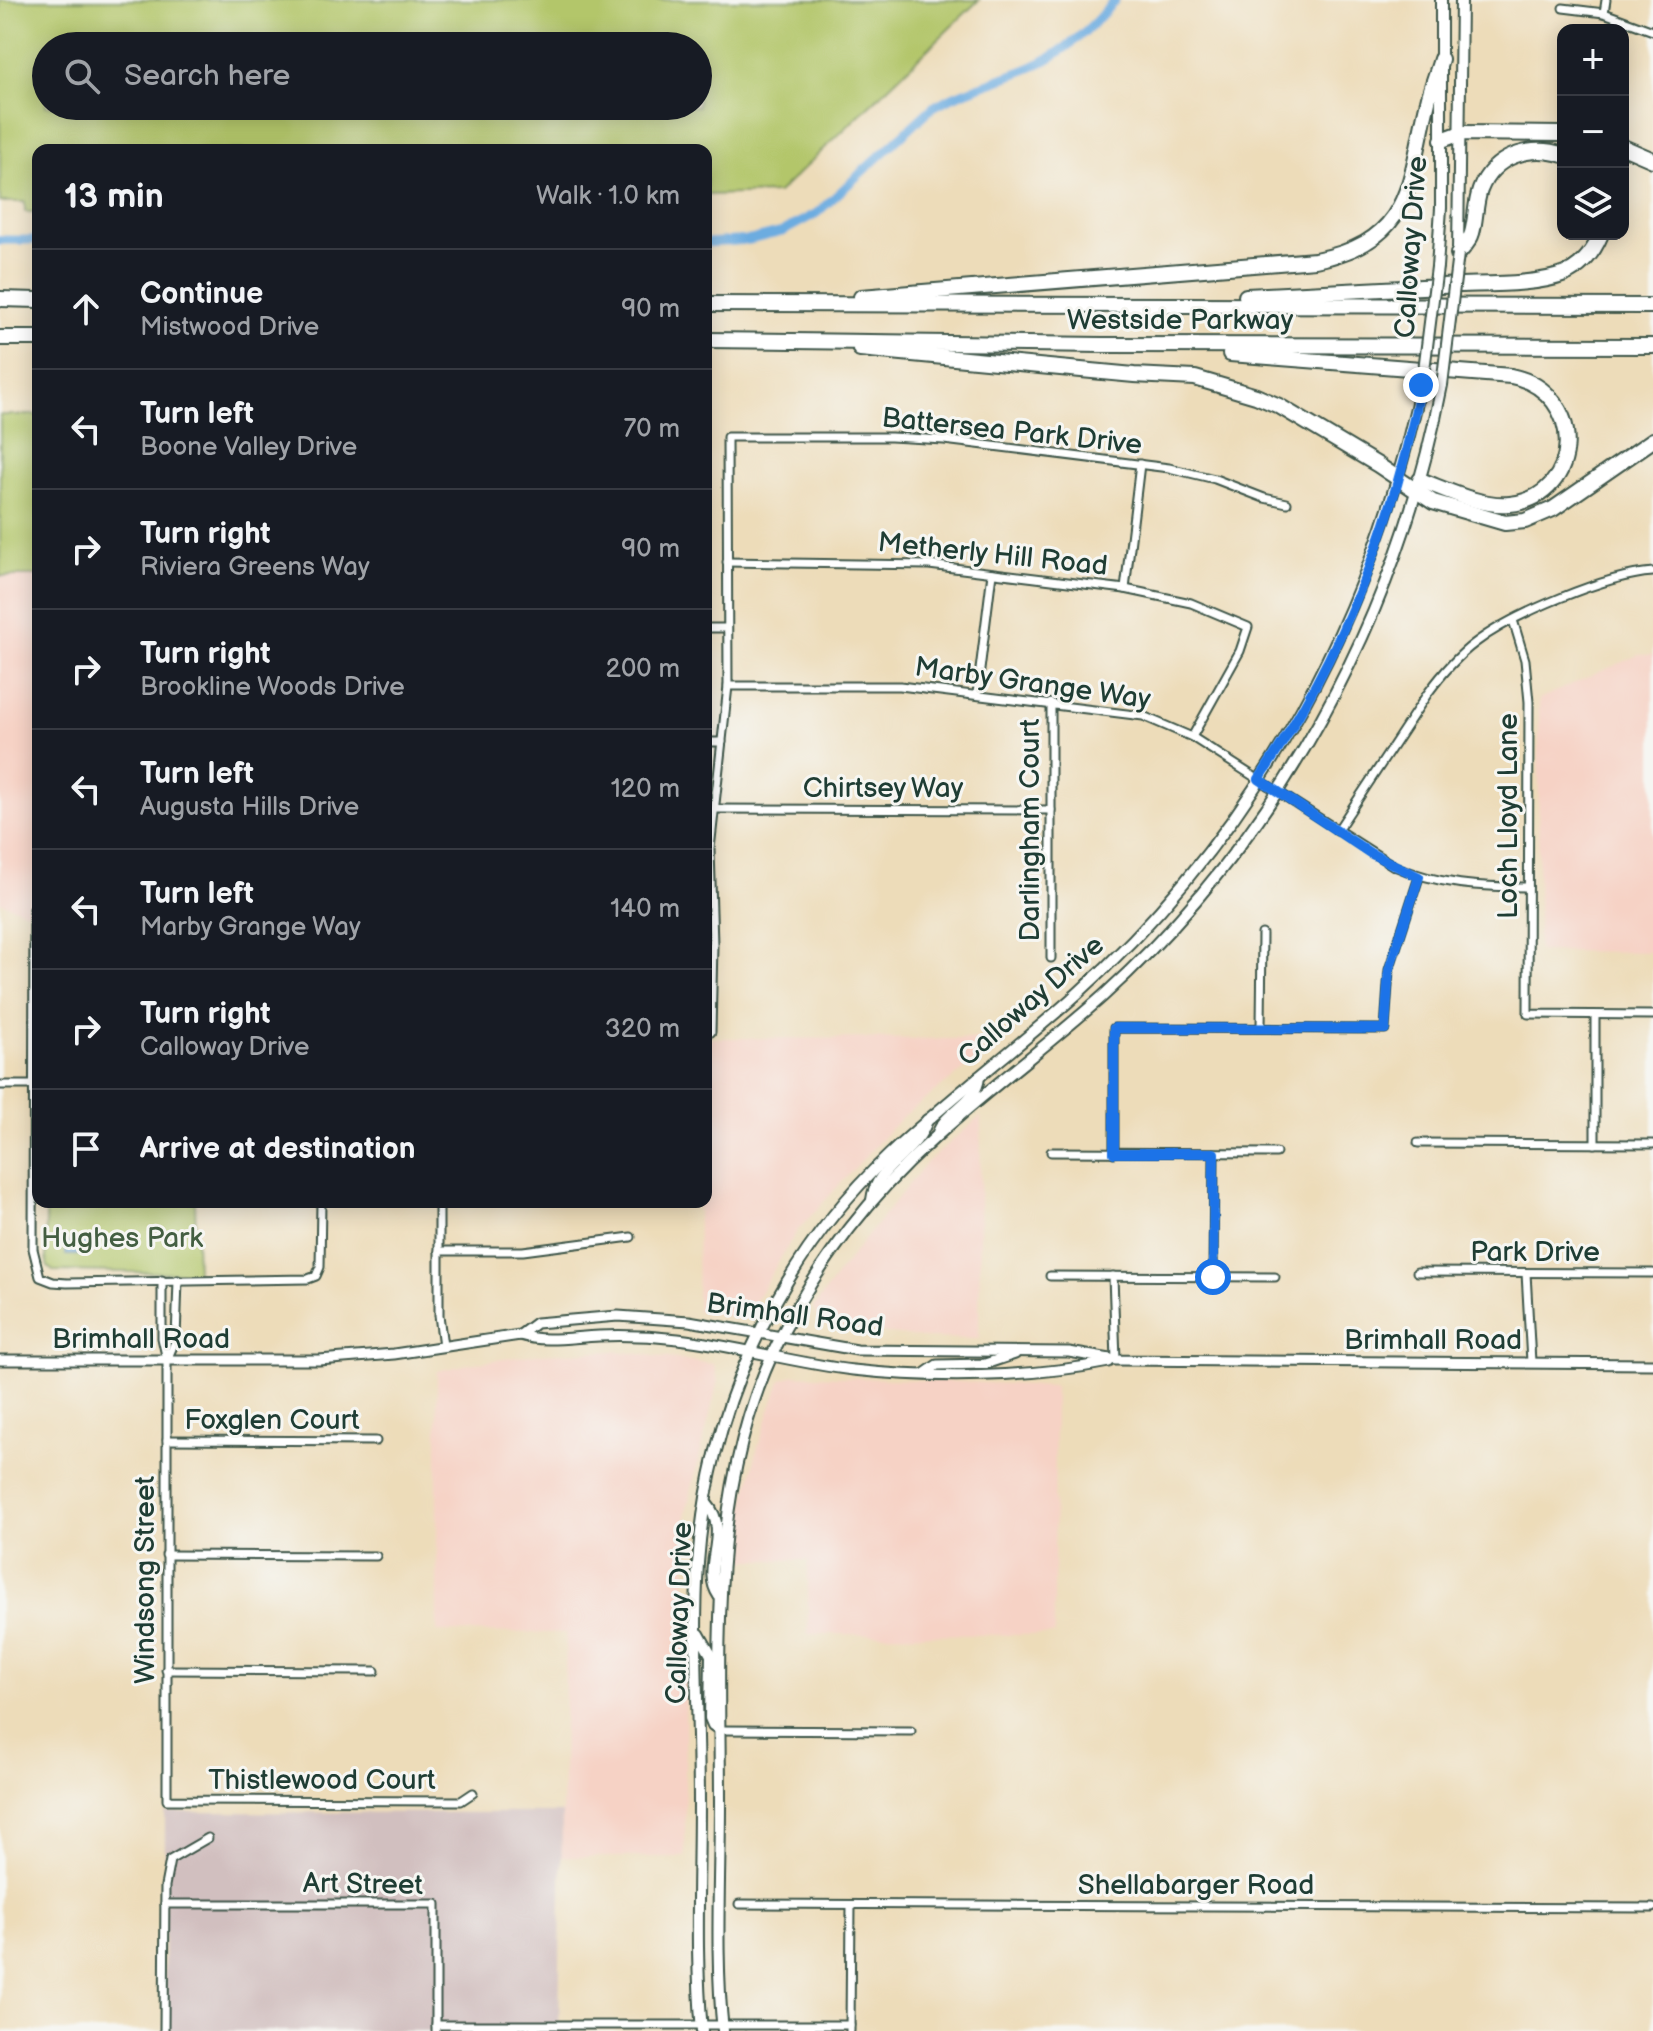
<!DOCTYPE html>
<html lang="en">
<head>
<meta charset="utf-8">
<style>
	body { margin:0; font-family:"Balsamiq Sans",sans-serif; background:#20242c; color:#f1f3f6 }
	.controls { position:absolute; right:24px; top:24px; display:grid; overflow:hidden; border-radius:16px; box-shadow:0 4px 20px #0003 }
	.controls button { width:72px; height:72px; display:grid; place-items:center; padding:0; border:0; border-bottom:2px solid #363941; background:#171b24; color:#f1f3f6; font:40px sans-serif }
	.stop { position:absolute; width:24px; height:24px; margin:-18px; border:6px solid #1a73e8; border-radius:50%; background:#fff }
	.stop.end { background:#1a73e8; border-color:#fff; box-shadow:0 2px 8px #0008 }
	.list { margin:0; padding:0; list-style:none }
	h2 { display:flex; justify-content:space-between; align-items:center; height:104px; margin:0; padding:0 32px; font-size:34px }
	h2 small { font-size:26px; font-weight:400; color:#9ea1a6 }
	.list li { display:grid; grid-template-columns:52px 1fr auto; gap:24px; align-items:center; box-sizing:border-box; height:120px; padding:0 32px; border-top:2px solid #363941 }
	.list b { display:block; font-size:30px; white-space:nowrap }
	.list p { margin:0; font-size:26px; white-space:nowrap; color:#9ea1a6 }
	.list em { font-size:26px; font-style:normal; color:#9ea1a6 }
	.icon { flex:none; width:44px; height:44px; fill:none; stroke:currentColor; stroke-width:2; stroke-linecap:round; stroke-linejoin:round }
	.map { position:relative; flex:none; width:1653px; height:2031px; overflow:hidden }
	.search { position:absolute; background:#171b24; box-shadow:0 4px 20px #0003; left:32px; top:32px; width:680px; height:88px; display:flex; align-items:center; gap:20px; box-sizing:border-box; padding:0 28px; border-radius:44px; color:#9ea1a6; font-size:30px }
	.panel { position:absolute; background:#171b24; box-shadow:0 4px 20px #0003; left:32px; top:144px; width:680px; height:1064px; border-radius:16px }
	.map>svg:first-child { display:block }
	.built { fill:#f6d2c5 }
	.industrial { fill:#d1bfbf }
	.green { fill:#b3c66a; stroke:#69824f; stroke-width:2; fill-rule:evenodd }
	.water { fill:#6cace0; stroke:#46748a; stroke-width:2 }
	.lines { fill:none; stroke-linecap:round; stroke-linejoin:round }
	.canal { stroke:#6cace0; stroke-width:9 }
	.minor-casing { stroke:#3e5548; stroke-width:11 }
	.tertiary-casing { stroke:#3e5548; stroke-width:13 }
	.secondary-casing { stroke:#3e5548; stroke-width:14 }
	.motorway-casing { stroke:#3e5548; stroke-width:18 }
	.minor { stroke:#fff; stroke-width:7 }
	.tertiary { stroke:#fff; stroke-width:9 }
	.secondary { stroke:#fff; stroke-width:10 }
	.motorway { stroke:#fff; stroke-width:14 }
	.secondary-bridge-casing { stroke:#3e5548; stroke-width:14; stroke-linecap:butt }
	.secondary-bridge { stroke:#fff; stroke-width:10 }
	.route { stroke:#1a73e8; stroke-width:10 }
	.labels { text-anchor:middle; stroke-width:6; stroke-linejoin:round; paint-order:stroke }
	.street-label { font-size:28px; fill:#1f3d34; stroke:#f6f6f2 }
	.park-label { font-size:28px; fill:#445f42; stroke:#f6f6f2 }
</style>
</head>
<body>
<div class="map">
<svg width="1653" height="2031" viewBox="0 0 1653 2031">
	<rect width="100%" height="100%" fill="#f6f6f2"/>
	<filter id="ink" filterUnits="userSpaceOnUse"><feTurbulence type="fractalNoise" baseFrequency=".0125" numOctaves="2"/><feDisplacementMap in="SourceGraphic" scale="16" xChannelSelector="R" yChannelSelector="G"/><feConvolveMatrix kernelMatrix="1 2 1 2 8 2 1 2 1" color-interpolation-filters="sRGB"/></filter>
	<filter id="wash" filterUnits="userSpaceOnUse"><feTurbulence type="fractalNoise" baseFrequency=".006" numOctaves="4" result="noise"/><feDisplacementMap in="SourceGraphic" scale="32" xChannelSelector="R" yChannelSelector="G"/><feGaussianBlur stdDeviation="1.8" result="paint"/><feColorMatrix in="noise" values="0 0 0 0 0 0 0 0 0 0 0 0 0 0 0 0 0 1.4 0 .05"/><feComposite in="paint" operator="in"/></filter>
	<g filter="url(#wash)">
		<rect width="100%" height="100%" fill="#eddcb9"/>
		<g class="built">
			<path d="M0 576H38V902L27 912 0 902Z"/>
			<path d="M1638 655H1653V952L1538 951 1539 699Z"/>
			<path d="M706 1038 983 1039V1055L900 1119 797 1231 748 1313 738 1317 697 1311 698 1202H706Z"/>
			<path d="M981 1116 979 1339 923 1338 821 1325 813 1308 849 1259 925 1164Z"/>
			<path d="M616 1351 714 1364 718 1381 686 1512 685 1857H561L566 1633 437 1632V1371L469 1364 537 1354Z"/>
			<path d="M793 1375 1055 1386 1054 1635 808 1634V1560H735L740 1523 758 1446 780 1381Z"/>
		</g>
		<path class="industrial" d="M165 1812 562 1813 559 2031H164Z"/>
		<g class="green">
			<path d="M0 0H979L778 193 706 195V150H38V212H25V202H0ZM46 46H698V106H46Z"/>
			<rect x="0" y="415" width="38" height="161"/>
			<path d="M46 1202H195L197 1273 53 1271 48 1267 46 1259Z"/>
		</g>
		<path class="water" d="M89 1242V1255H66V1243Z"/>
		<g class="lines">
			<g class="canal">
				<path d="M0 240H38"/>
				<path d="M706 243 750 240 782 232 817 213 933 107C964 89 999 81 1032 67 1066 52 1092 27 1115 0"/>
			</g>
		</g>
	</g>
	<g filter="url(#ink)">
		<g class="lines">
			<defs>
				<g id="minor">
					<path d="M1563 8 1604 13 1653 31"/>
					<path d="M1604 13 1606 0"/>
					<path d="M727 562 929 565 1125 589 1191 603 1248 627 1240 651 1192 737"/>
					<path d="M1125 589 1140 464"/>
					<path d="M1513 620 1525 660 1529 702 1528 1014 1653 1015"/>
					<path d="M706 628H727"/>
					<path d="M728 686H900L1143 716 1192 737 1394 866C1439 885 1480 887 1528 887"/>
					<path d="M977 694 992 573"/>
					<path d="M706 742H722"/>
					<path d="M715 809 1051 810"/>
					<path d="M1337 831 1428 693C1442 674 1456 657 1475 643 1513 614 1606 575 1653 572"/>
					<path d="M38 909H34L33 1249 40 1277 53 1282 67 1283 308 1279 316 1276 320 1267 321 1202"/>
					<path d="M1051 958V703"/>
					<path d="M1261 1028 1262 934"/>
					<path d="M711 1032 713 945 710 849 728 686 727 437H891L944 440 1169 468 1215 479 1264 498 1287 503"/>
					<path d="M0 1085H34"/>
					<path d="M1418 1143 1653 1144"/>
					<path d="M1595 1144V1015"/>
					<path d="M1051 1152 1276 1153"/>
					<path d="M1114 1153V1028L1385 1029 1389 970 1419 877"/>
					<path d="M439 1202V1315L443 1346"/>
					<path d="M439 1251H523L631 1237"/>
					<path d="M1417 1272 1653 1273"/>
					<path d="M1526 1273 1531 1362"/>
					<path d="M1050 1276 1275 1277"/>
					<path d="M1113 1276 1116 1360"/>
					<path d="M1213 1277 1214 1153"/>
					<path d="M162 1280V1338L167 1360V1800L461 1801 473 1793"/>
					<path d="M168 1358 176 1339 178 1280"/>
					<path d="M167 1440 376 1441"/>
					<path d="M166 1555 376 1556"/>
					<path d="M166 1670 375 1671"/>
					<path d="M720 1730 911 1731"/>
					<path d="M165 1904H436V2031"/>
					<path d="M739 1904 1653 1908"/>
					<path d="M436 2025H850"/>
					<path d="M164 2031 165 1886 170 1860 208 1838"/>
					<path d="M850 2031 851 1905"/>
				</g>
				<g id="tertiary">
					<path d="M520 1335 536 1323 618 1316 689 1321 857 1350 1069 1352 1116 1360 1653 1364"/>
					<path d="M0 1360H319L394 1354 520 1335C545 1343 572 1337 599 1336 625 1335 652 1336 678 1339 737 1346 794 1363 853 1370 934 1379 1029 1378 1109 1362"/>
					<path d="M924 1374 937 1365 985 1364 1015 1354"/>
				</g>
				<g id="secondary">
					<path d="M1458 252 1461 0"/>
					<path d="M1437 267 1441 208V0"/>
					<path d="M937 1135C945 1110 977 1104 979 1077"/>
					<path d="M872 1200C875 1166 918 1153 927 1120"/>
					<path d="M706 1503C733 1533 699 1567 719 1596"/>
					<path d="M699 1634 711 1655 710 1718 713 1725 720 1730"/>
					<path d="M702 2031C695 1955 699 1878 699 1802 699 1722 693 1642 698 1563 703 1491 721 1415 751 1350 784 1278 830 1211 888 1156 948 1099 1015 1050 1077 994 1260 829 1376 611 1424 370"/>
					<path d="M723 2031C715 1959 720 1877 720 1804 720 1654 708 1495 772 1355 805 1284 853 1217 908 1163 969 1103 1039 1053 1103 996 1279 836 1397 619 1442 385"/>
				</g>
				<g id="motorway">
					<path d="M1442 140 1461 133 1563 134"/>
					<path d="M1623 147 1653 160"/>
					<path d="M1458 254C1463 248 1470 241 1472 233 1476 219 1475 204 1480 190 1493 156 1530 144 1563 155"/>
					<path d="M1246 296C1317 292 1389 289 1461 285 1491 284 1537 285 1565 274 1583 266 1594 251 1601 234"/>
					<path d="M861 297 1315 260C1415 241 1408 181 1428 101 1431 87 1437 73 1441 59"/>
					<path d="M0 299 38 300"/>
					<path d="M706 304C1022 306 1337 304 1653 306"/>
					<path d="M0 338H38"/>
					<path d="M706 340 1102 345 1653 346"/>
					<path d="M860 349 1134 375 1195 378 1256 396 1279 406 1378 465 1433 502 1505 523 1525 521 1553 509 1653 440"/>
					<path d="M1230 354 1511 376C1588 392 1583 497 1510 504 1481 507 1447 490 1420 480"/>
				</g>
			</defs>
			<use href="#minor" class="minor-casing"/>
			<use href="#tertiary" class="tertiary-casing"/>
			<use href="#secondary" class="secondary-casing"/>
			<use href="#motorway" class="motorway-casing"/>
			<use href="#minor" class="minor"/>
			<use href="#tertiary" class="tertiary"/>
			<use href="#secondary" class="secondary"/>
			<use href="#motorway" class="motorway"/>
			<defs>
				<g id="secondary-bridge">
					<path d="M1424 370 1437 267"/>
					<path d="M1442 385 1458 254"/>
				</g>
			</defs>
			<use href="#secondary-bridge" class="secondary-bridge-casing"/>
			<use href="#secondary-bridge" class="secondary-bridge"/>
		</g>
	</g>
	<g class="lines" filter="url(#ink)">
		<path class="route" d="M1213 1277 1214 1153H1114V1028L1385 1029 1389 970 1419 877 1370 853 1259 779C1339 661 1394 526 1421 385"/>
	</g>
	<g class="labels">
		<g class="street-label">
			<text transform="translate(1410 247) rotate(-86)" y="10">Calloway Drive</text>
			<text x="1180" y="329">Westside Parkway</text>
			<text transform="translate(1012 430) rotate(6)" y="10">Battersea Park Drive</text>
			<text transform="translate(993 553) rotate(6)" y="10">Metherly Hill Road</text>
			<text transform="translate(1033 682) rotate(8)" y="10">Marby Grange Way</text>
			<text x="883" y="797">Chirtsey Way</text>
			<text transform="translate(1507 816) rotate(-90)" y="10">Loch Lloyd Lane</text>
			<text transform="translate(1029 830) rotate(-90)" y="10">Darlingham Court</text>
			<text transform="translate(1030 1000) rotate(-41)" y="10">Calloway Drive</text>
			<text x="1535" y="1261">Park Drive</text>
			<text transform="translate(795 1314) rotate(8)" y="10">Brimhall Road</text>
			<text x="141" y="1348">Brimhall Road</text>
			<text x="1433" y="1349">Brimhall Road</text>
			<text x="272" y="1429">Foxglen Court</text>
			<text transform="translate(144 1580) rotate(-90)" y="10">Windsong Street</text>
			<text transform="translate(678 1613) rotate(-88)" y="10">Calloway Drive</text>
			<text x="322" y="1789">Thistlewood Court</text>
			<text transform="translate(363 1883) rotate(1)" y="10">Art Street</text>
			<text x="1196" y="1894">Shellabarger Road</text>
		</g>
		<g class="park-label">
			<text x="122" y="1247">Hughes Park</text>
		</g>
	</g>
</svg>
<div class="controls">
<button>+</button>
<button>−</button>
<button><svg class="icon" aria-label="layers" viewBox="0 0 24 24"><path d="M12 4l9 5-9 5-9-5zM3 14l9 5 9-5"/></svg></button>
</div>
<div class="stop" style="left:1213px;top:1277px"></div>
<div class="stop end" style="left:1421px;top:385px"></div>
<div class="search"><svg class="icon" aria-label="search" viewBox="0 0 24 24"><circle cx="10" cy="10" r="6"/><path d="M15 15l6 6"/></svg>Search here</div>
<section class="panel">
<h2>13 min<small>Walk · 1.0 km</small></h2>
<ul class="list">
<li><svg class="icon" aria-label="ahead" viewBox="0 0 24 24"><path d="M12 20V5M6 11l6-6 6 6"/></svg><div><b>Continue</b><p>Mistwood Drive</p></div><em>90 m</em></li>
<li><svg class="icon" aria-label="left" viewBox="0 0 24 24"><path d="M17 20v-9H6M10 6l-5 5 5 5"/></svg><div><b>Turn left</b><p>Boone Valley Drive</p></div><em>70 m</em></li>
<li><svg class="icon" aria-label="right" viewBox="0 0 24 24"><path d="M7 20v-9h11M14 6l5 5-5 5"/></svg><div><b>Turn right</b><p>Riviera Greens Way</p></div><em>90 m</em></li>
<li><svg class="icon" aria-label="right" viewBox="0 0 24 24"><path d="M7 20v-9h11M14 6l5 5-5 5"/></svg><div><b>Turn right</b><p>Brookline Woods Drive</p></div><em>200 m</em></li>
<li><svg class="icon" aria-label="left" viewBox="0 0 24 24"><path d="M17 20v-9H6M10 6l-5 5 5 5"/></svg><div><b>Turn left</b><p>Augusta Hills Drive</p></div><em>120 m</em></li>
<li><svg class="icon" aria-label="left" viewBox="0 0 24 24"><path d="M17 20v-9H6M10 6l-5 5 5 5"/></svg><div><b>Turn left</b><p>Marby Grange Way</p></div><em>140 m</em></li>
<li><svg class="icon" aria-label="right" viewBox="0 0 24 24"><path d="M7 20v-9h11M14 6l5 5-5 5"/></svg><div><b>Turn right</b><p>Calloway Drive</p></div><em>320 m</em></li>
<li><svg class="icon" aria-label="arrive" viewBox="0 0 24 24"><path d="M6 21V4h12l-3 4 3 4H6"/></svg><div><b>Arrive at destination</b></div></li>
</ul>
</section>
</div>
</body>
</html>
